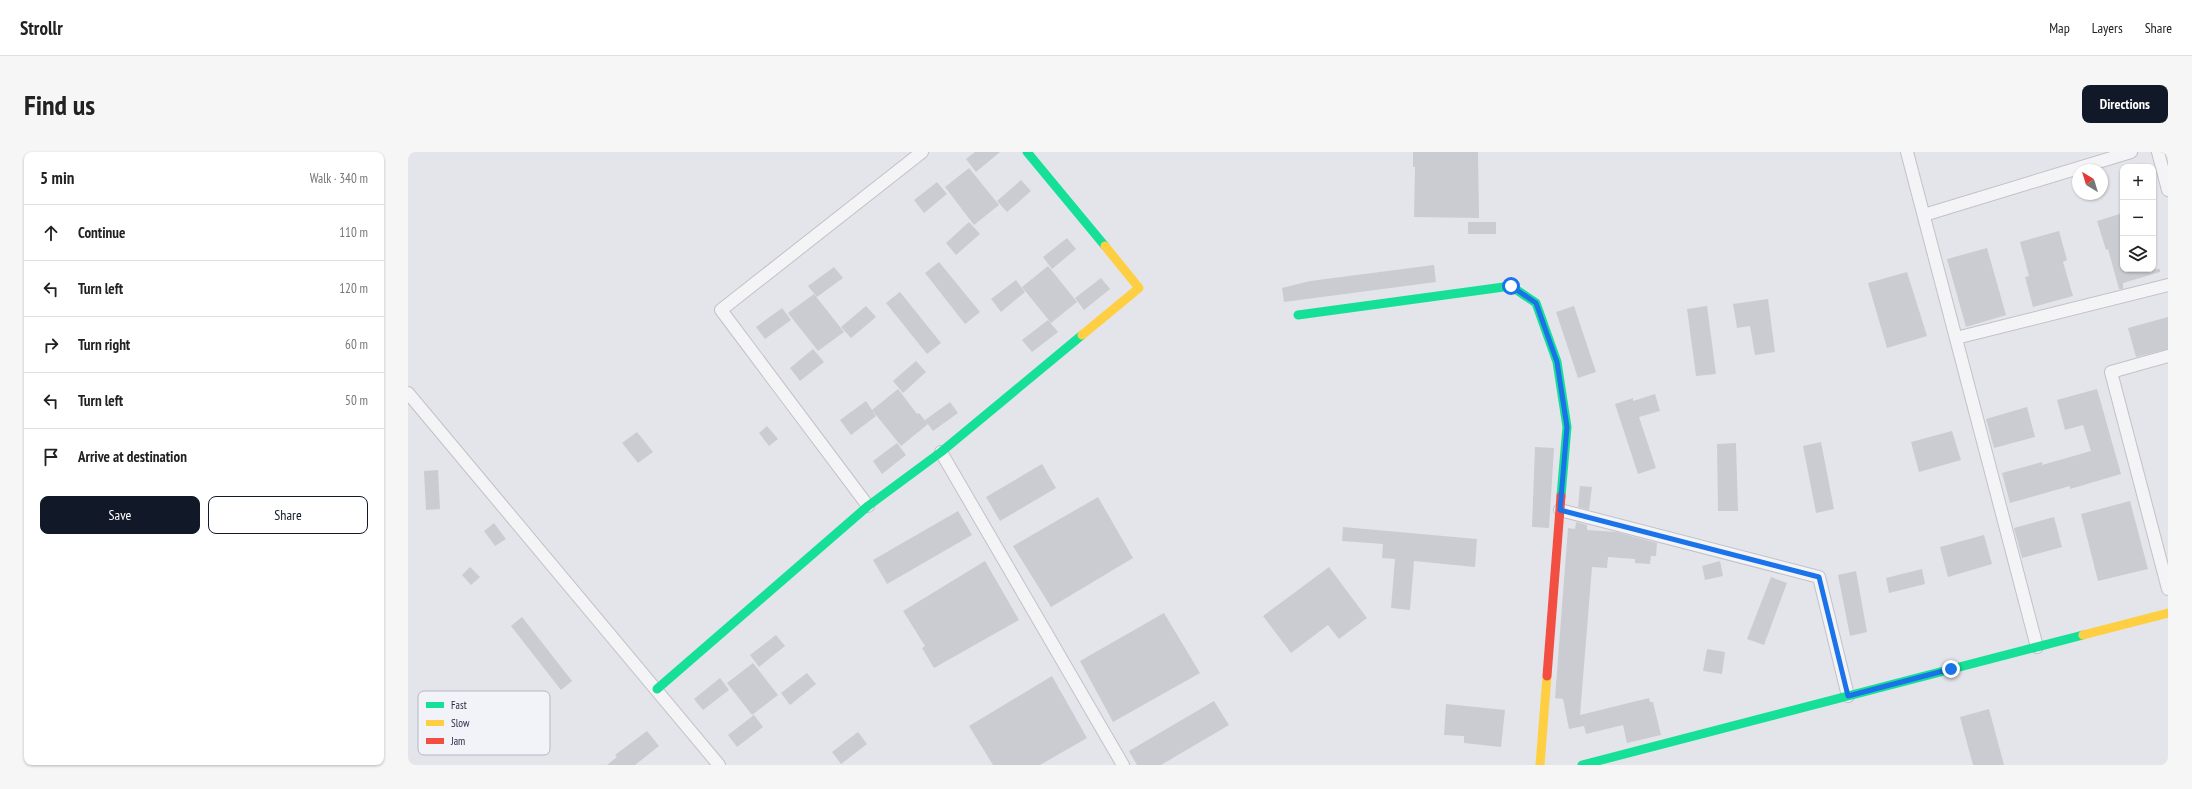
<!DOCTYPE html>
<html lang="en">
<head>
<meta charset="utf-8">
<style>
	body { margin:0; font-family:"PT Sans Narrow",sans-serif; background:#f6f6f6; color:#222 }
	.controls { position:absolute; right:12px; top:12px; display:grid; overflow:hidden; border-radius:8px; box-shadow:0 1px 3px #0004 }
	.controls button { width:36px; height:36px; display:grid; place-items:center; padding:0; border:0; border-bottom:1px solid #e0e0e0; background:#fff; color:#222; font:20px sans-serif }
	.compass { position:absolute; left:1664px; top:12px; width:36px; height:36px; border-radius:50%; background:#fff; box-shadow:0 1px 3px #0004; rotate:322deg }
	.stop { position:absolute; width:12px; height:12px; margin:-9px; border:3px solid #1a73e8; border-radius:50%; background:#fff }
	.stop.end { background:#1a73e8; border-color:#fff; box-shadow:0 1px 4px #0008 }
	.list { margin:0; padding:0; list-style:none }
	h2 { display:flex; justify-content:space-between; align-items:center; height:52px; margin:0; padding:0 16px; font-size:17px }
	h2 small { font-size:13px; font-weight:400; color:#767676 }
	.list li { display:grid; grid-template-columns:26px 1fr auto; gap:12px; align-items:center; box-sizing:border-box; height:56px; padding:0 16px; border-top:1px solid #e0e0e0 }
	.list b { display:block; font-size:15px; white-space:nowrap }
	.list em { font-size:13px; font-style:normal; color:#767676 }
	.actions { display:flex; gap:8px; padding:12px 16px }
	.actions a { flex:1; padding:9px 0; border:1px solid #111827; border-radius:8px; text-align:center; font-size:14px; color:#111827 }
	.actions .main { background:#111827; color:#fff }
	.icon { flex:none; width:22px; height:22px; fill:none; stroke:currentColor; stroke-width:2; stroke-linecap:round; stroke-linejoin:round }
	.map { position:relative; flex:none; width:1760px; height:613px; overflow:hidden; border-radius:8px }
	header { display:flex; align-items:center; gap:24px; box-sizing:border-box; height:56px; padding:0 20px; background:#fff; border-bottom:1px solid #e0e0e0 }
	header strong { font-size:19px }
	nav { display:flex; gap:22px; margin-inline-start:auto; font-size:14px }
	.intro { display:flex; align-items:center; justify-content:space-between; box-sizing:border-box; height:96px; padding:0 24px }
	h1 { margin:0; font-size:28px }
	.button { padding:10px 18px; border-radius:8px; background:#111827; color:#fff; font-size:14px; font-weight:700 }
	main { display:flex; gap:24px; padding:0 24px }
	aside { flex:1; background:#fff; border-radius:8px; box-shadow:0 1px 3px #0004 }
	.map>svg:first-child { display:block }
	.building { fill:#cbccd2 }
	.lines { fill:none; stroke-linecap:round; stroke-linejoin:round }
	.street-casing { stroke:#c1c2c8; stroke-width:14 }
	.street { stroke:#f4f4f6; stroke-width:12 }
	.fast { stroke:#16e098; stroke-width:9 }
	.slow { stroke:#ffcf43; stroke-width:9 }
	.jam { stroke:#f24e42; stroke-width:9 }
	.route { stroke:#1a73e8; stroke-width:5 }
	.key { fill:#f2f3f9; stroke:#b5b7c3; stroke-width:1 }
	.key-label { font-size:11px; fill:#282a46 }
</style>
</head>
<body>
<header>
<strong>Strollr</strong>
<nav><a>Map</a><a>Layers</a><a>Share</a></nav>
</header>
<div class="intro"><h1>Find us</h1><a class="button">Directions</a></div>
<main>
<aside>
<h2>5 min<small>Walk · 340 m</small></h2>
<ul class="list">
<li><svg class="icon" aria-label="ahead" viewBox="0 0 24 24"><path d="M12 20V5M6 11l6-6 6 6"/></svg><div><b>Continue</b></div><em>110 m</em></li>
<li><svg class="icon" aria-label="left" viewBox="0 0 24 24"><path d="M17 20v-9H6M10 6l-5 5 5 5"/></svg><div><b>Turn left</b></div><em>120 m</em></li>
<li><svg class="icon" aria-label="right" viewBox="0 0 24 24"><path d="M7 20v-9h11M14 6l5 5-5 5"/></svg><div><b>Turn right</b></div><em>60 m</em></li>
<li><svg class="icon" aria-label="left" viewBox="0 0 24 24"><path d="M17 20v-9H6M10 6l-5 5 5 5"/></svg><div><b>Turn left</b></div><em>50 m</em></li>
<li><svg class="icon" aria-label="arrive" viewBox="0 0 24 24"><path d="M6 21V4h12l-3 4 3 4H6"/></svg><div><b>Arrive at destination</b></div></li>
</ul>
<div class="actions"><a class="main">Save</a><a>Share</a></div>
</aside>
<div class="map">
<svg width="1760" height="613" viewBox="0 0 1760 613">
	<rect width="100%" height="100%" fill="#e4e5ea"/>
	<g class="building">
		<path d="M567 0H592L568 20 558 7Z"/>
		<path d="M1005 0H1070L1071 66 1006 65 1007 15H1005Z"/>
		<path d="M561 16 591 53 566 73 537 35Z"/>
		<path d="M613 28 623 39 599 60 589 49Z"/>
		<path d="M529 30 539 42 516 61 506 48Z"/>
		<path d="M1715 61V117H1752V120L1715 131V137H1711L1700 97 1698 98 1689 69Z"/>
		<path d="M561 70 572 82 548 103 538 91Z"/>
		<rect x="1060" y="70" width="28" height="12"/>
		<path d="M1651 79 1659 108 1655 110 1665 144 1625 155 1617 125 1621 124 1612 90Z"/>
		<path d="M659 86 668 97 644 117 635 105Z"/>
		<path d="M1579 96 1598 163 1558 175 1539 107Z"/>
		<path d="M531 110 572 160 557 172 517 121Z"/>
		<path d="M1026 113 1028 130 876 150 874 136 902 129Z"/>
		<path d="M640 114 669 150 643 171 614 135Z"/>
		<path d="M426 115 435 126 409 145 400 134Z"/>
		<path d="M1499 120 1519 184 1479 196 1460 131Z"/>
		<path d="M693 126 702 137 676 158 667 146Z"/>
		<path d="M608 128 617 140 593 160 583 147Z"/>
		<path d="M492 140 533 191 519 202 478 151Z"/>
		<path d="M406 142 436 180 410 199 380 161Z"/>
		<path d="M1360 147 1367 200 1347 203 1342 174 1329 176 1325 152Z"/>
		<path d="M458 154 468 165 443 186 433 175Z"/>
		<path d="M1166 154 1188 220 1170 226 1148 160Z"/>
		<path d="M1299 154 1308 222 1288 224 1279 157Z"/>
		<path d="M374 156 383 168 357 187 348 175Z"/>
		<path d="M1760 165V197L1728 205 1720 176Z"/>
		<path d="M640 168 650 180 624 200 614 188Z"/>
		<path d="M405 197 416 210 392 229 382 216Z"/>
		<path d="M508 209 518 220 495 241 485 229Z"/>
		<path d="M490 237 509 262 511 261 520 272 493 294 464 258Z"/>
		<path d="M1689 237 1713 322 1662 337V334L1602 351 1594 321 1634 310V313L1683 299 1675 273 1657 278 1649 248Z"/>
		<path d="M1247 242 1252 259 1231 265 1248 316 1230 322 1207 252 1225 246V249Z"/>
		<path d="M458 249 468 264 443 283 432 268Z"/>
		<path d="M542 250 550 261 525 279 517 268Z"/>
		<path d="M1619 255 1627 285 1586 296 1578 267Z"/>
		<path d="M359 274 370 287 361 294 351 281Z"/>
		<path d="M1544 279 1553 308 1511 320 1503 290Z"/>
		<path d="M229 280 245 300 230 311 214 291Z"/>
		<path d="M1413 290 1426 357 1408 361 1395 294Z"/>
		<path d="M489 291 498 303 474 322 465 309Z"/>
		<path d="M1328 291 1330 359H1310L1309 292Z"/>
		<path d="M1127 295 1146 296 1141 376 1124 375Z"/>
		<path d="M634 312 648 336 592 369 578 345Z"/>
		<path d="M30 318 32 357 18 358 16 319Z"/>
		<path d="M1172 334 1184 335 1181 358 1170 355Z"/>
		<path d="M690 345 725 406 643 455 605 394Z"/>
		<path d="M1722 349 1740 417 1690 429 1673 362Z"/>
		<path d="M550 359 564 383 479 432 465 408Z"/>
		<path d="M1646 365 1654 395 1614 406 1606 376Z"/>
		<path d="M1168 370 1179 373V378L1208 380 1249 391 1248 404H1243L1242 412 1227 411V407L1200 405 1199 416 1184 415 1172 563 1241 546 1242 550H1245L1253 583 1219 591 1215 573 1178 582 1176 574 1161 577 1155 547 1147 546 1160 376 1167 377Z"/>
		<path d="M86 371 98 387 87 394 76 379Z"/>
		<path d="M935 375 1069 387 1067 415 1006 409 1002 458 983 456 987 407 974 406 975 392 934 389Z"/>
		<path d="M1576 383 1584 412 1540 425 1532 395Z"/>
		<path d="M577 409 611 468 526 516 514 496 517 494 495 459Z"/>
		<path d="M1312 409 1315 424 1297 428 1294 414Z"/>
		<path d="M62 415 72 425 63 433 54 423Z"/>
		<path d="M921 415 959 466 931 487 920 473 883 501 855 464Z"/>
		<path d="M1514 417 1517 432 1481 441 1478 426Z"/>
		<path d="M1448 419 1459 480 1442 484 1430 423Z"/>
		<path d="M1363 425 1379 431 1356 493 1339 487Z"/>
		<path d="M756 461 792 521 705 570 672 509Z"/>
		<path d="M114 465 164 529 153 538 103 474Z"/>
		<path d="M368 483 377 494 351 515 342 503Z"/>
		<path d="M1299 497 1317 500 1314 522 1295 519Z"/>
		<path d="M345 511 370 543 344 563 319 531Z"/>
		<path d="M399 521 408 532 382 553 373 541Z"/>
		<path d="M644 524 679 586 632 613H585L561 574Z"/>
		<path d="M312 526 321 538 295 558 286 547Z"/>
		<path d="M806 549 821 573 753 613H729L721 599Z"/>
		<path d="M1038 552 1097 558 1093 595 1056 591V584L1036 583Z"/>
		<path d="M1581 557 1596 613H1565L1552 565Z"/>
		<path d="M346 563 355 575 329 595 320 583Z"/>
		<path d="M239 579 251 594 227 613H199L209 605 207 603Z"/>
		<path d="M450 580 459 592 433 612 424 600Z"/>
	</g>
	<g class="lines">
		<defs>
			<g id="street">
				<path d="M1499 0 1629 495"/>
				<path d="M1750 0 1760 38"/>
				<path d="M1516 63 1723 0"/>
				<path d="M1548 186 1760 133"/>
				<path d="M1760 204 1703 220 1760 437"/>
				<path d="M0 241 311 613"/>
				<path d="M533 300 715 613"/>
				<path d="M460 354 313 158 514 0"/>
				<path d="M1152 358 1411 425 1440 544"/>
			</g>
		</defs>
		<use href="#street" class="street-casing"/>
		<use href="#street" class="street"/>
		<g class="fast">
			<path d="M619 0 697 94"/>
			<path d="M890 163 1103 134 1128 151 1149 210 1159 275 1153 344"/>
			<path d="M249 537 460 354 533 300 674 183"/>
			<path d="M1174 613 1675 483"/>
		</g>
		<g class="slow">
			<path d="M674 183 731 136 697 94"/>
			<path d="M1675 483 1760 461"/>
			<path d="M1132 613 1139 524"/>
		</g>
		<path class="jam" d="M1139 524 1153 344"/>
	</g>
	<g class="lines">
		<path class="route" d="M1103 134 1128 151 1149 210 1159 275 1152 358 1411 425 1440 544 1543 517"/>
	</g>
	<rect x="10" y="539" width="132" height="64" rx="6" class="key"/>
	<rect x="18" y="550" width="18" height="6" fill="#16e098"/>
	<rect x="18" y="568" width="18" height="6" fill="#ffcf43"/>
	<rect x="18" y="586" width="18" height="6" fill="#f24e42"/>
	<g class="key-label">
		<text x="43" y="557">Fast</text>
		<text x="43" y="575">Slow</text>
		<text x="43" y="593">Jam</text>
	</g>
</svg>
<div class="controls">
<button>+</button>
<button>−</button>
<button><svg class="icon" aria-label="layers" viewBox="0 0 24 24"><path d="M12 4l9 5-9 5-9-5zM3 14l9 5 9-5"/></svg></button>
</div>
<svg class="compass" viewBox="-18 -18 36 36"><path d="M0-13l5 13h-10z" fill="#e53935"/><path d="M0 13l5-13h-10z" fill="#767676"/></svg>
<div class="stop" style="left:1103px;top:134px"></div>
<div class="stop end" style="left:1543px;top:517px"></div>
</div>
</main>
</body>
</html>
